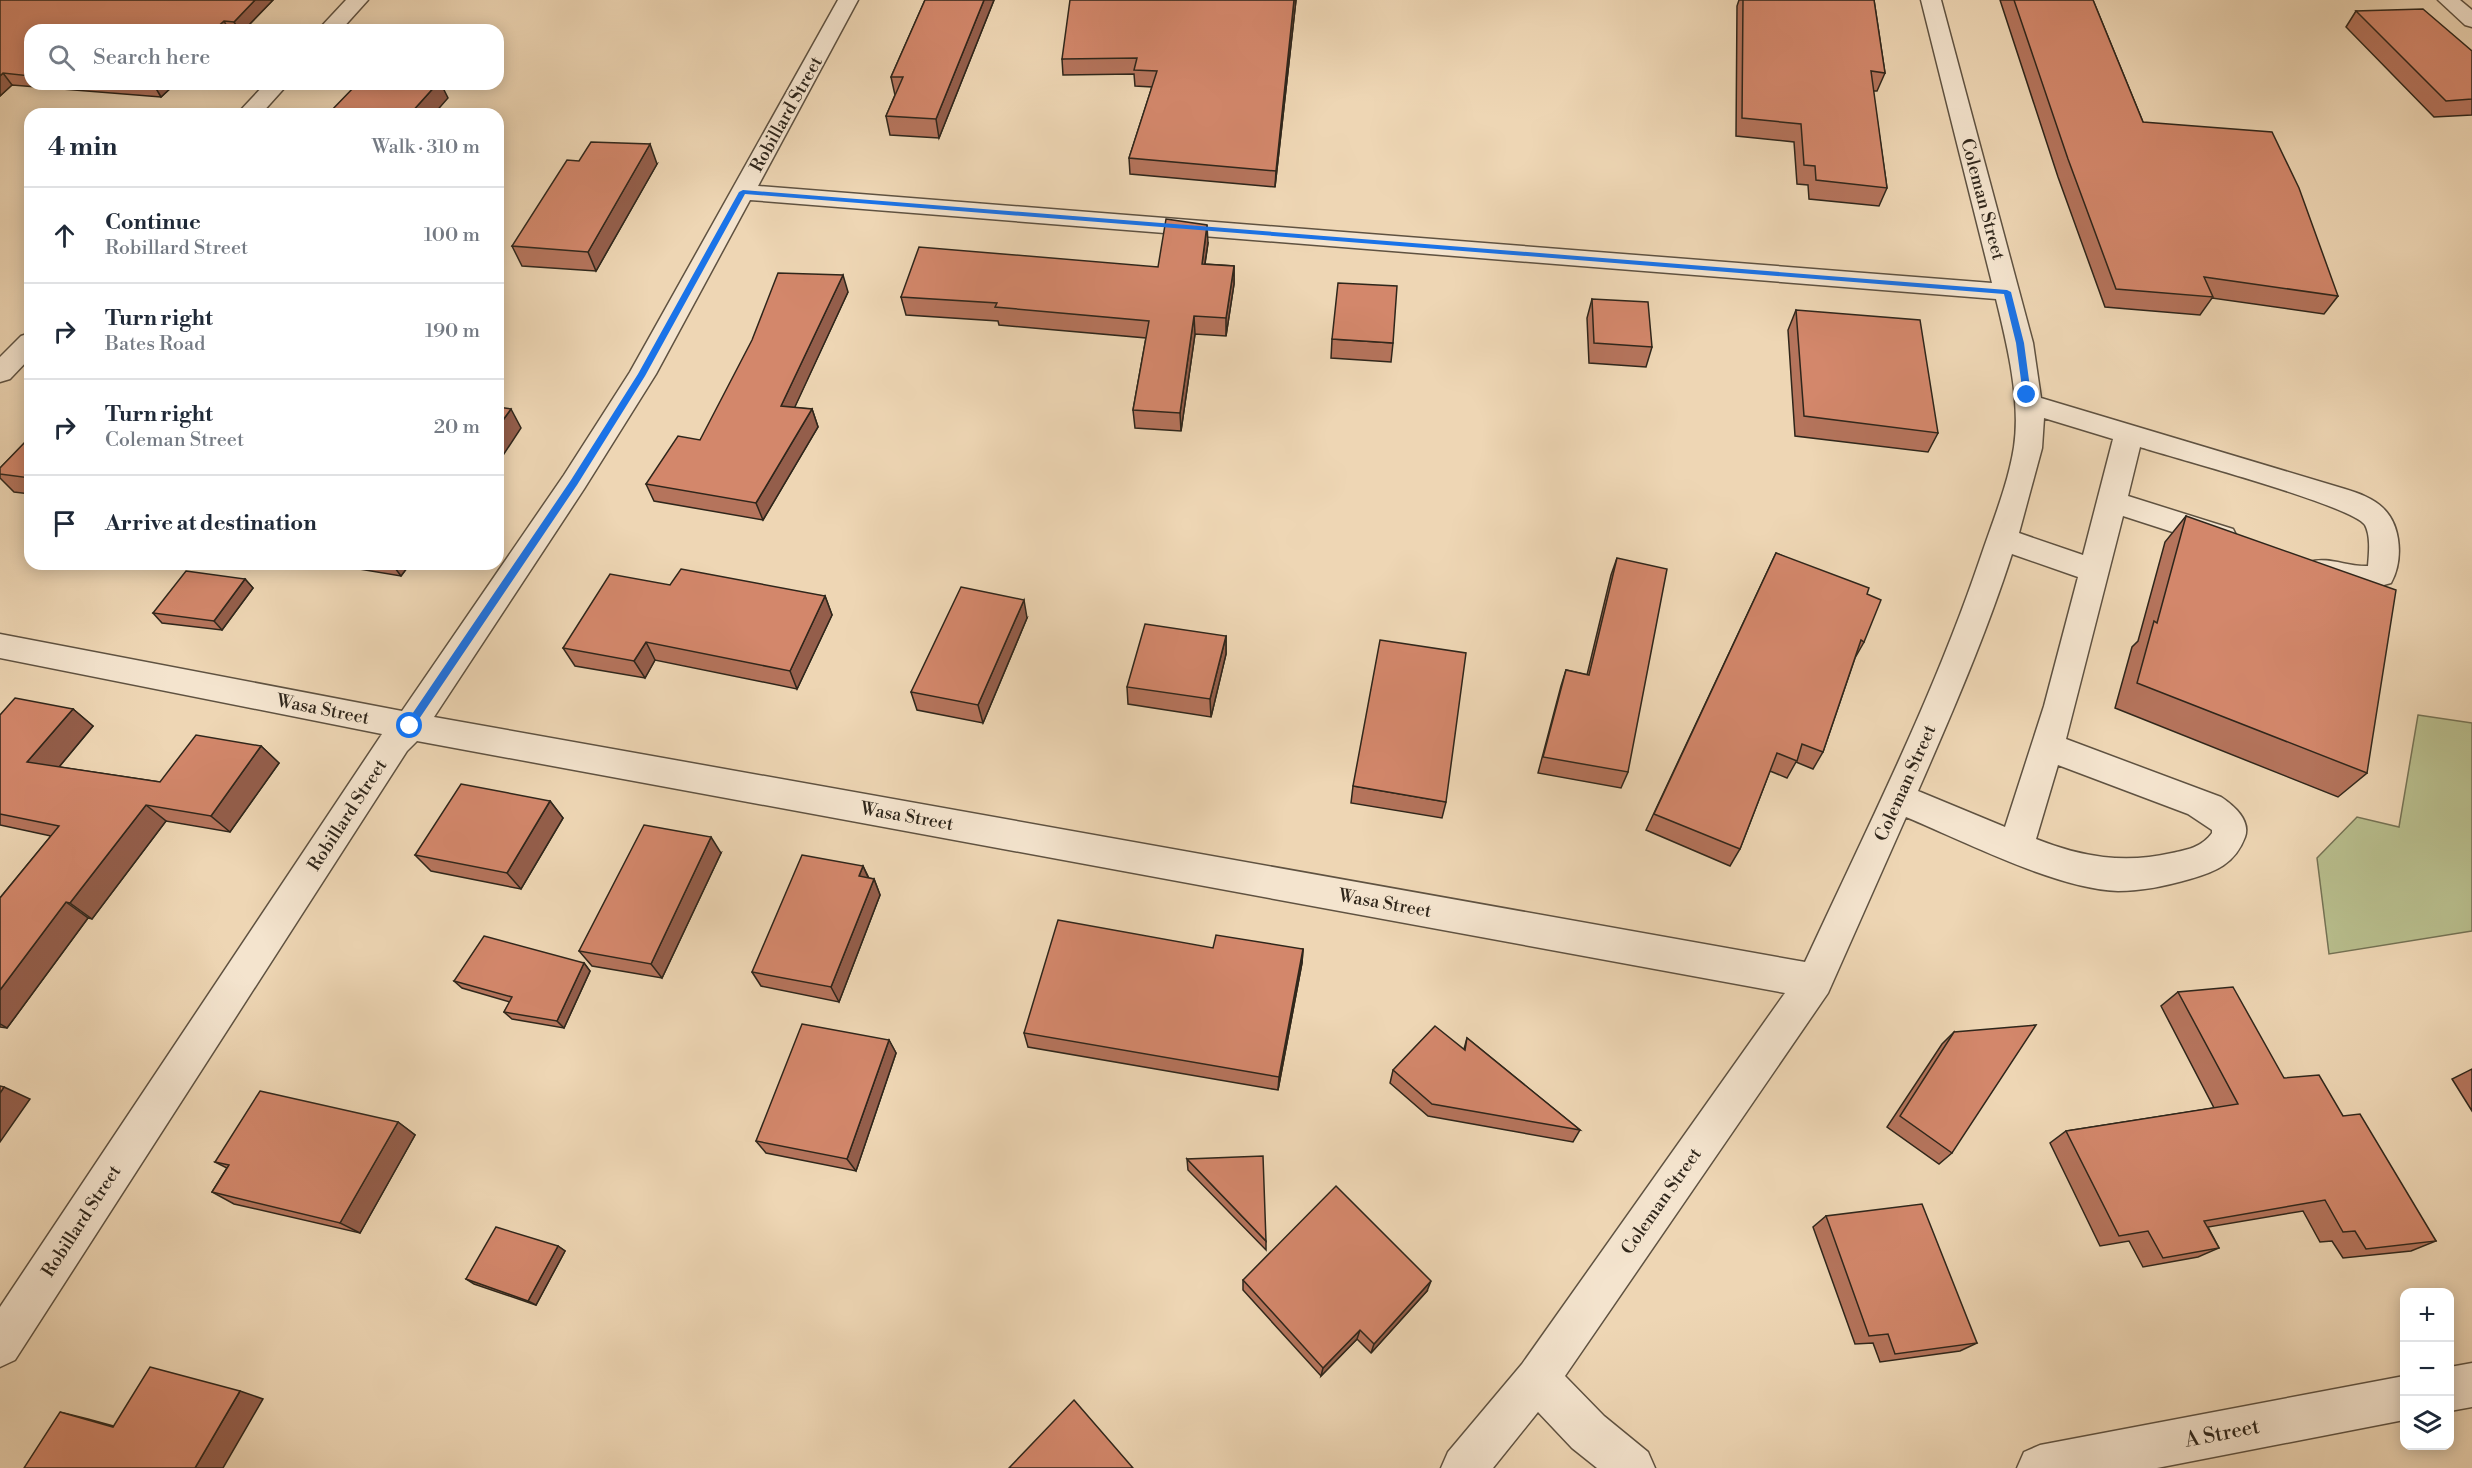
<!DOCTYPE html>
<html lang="en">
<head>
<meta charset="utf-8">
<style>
	body { margin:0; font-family:"Libre Bodoni",serif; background:#f6f6f7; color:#1f2937 }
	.controls { position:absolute; right:18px; bottom:18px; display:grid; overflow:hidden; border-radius:12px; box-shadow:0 3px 15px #0003 }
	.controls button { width:54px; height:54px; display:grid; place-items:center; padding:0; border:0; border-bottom:2px solid #e0e1e3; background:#fff; color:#1f2937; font:30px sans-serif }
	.stop { position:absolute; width:18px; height:18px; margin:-14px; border:4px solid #1a73e8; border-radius:50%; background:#fff }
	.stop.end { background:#1a73e8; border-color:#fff; box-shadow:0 2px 6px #0008 }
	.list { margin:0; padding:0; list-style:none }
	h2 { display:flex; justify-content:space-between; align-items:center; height:78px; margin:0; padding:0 24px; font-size:26px }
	h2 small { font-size:20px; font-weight:400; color:#747a83 }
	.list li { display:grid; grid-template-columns:39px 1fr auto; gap:18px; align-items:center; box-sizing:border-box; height:96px; padding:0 24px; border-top:2px solid #e0e1e3 }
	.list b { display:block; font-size:22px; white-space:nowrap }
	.list p { margin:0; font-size:20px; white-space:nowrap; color:#747a83 }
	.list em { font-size:20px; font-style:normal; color:#747a83 }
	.icon { flex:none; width:33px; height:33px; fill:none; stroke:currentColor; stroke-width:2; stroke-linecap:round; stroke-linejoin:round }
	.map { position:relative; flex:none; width:2472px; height:1468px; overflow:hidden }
	.search { position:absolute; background:#fff; box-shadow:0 3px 15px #0003; left:24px; top:24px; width:480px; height:66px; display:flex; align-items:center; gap:15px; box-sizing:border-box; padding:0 21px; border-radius:18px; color:#747a83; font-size:22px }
	.panel { position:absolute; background:#fff; box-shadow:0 3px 15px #0003; left:24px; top:108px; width:480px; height:462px; border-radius:18px }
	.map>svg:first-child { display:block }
	.green { fill:#b8be8d; stroke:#747254; stroke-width:1.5 }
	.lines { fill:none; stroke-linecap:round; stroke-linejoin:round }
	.minor-casing { stroke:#5f5241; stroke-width:3 }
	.minor { fill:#f4e4ce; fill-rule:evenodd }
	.wall { fill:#b5745c; stroke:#2f261b; stroke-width:1.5 }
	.shaded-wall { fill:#945e4b; stroke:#2f261b; stroke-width:1.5 }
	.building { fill:#d3876b; stroke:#2f261b; stroke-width:1.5 }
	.route { fill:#1a73e8 }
	.labels { text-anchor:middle; stroke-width:4.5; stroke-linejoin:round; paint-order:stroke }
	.street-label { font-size:18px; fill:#2f261b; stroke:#f4e4ce }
	.near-street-label { font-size:21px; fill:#2f261b; stroke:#f4e4ce }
</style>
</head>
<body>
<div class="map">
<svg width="2472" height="1468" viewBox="0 0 2472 1468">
	<rect width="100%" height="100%" fill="#eed6b4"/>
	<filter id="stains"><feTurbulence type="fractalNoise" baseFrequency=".00333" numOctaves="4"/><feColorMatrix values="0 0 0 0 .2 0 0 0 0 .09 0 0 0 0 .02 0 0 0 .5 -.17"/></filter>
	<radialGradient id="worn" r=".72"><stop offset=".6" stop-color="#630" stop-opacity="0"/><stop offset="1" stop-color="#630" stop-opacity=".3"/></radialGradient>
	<path class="green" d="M2418 715 2472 723V931L2329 954 2317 858 2357 817 2399 827Z"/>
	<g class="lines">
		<defs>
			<g id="minor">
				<path d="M346 0H368L341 30H318Z"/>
				<path d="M838 0H858L758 186 1992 283 1921 0H1941L2033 343 2041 398 2345 489C2358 493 2373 498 2383 508 2402 526 2403 562 2391 583 2361 592 2338 587 2309 578L2305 570 2309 562C2328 556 2348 567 2368 566 2369 554 2371 536 2365 525 2351 505 2174 458 2140 447L2128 496 2233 529 2237 537 2233 545 2222 548 2123 516 2066 739 2221 797C2233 805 2251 820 2245 837 2235 864 2215 872 2190 879 2166 886 2142 891 2118 891 2056 889 1964 841 1906 817L1828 993 1565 1376 1604 1416 1648 1452 1655 1468H1597L1572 1448 1538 1412 1493 1468H1441L1448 1452 1522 1364 1785 993 417 741 407 751 15 1360 0 1367V1307L382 734 0 658V634L402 711 564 475 630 372ZM750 200 1996 299C2007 344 2021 401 2014 447 2008 485 1992 523 1980 559 1933 698 1866 830 1805 962L434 717 584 489 656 374ZM2044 418 2113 439 2083 555 2019 533 2042 448ZM2012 554 2078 577 2044 706 2005 827 1918 791C1952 713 1986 635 2012 554ZM2058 765 2188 814 2212 830V833C2202 847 2187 850 2172 853 2124 864 2081 857 2036 839Z"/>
				<path d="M2438 0H2460L2472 10V27L2465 25Z"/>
				<path d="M265 84H288L261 114H237Z"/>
				<path d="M30 333V358L10 379 0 382V357L21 336Z"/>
				<path d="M2472 1363V1407L2450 1411V1367Z"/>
				<path d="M2404 1376V1420L2157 1468H2017L2024 1452 2040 1445Z"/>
			</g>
		</defs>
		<use href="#minor" class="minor-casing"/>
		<use href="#minor" class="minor"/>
	</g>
	<g class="wall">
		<path d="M0 0H273L244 30H30V84H175L161 97 12 85 0 96Z"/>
		<path d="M925 0H994L939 138 890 135 886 116 895 95 891 77Z"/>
		<path d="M1296 0 1275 187 1130 174 1129 158 1152 87 1135 86 1134 74 1063 75 1062 59Z"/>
		<path d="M1739 0H1874L1885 73 1877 91H1873L1887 188 1879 206 1809 199 1808 185 1797 184 1794 142 1736 136 1737 6Z"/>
		<path d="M2000 0H2093L2143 122 2338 296 2324 314 2212 298 2200 315 2105 307 2058 177Z"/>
		<path d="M2356 11 2472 51V115L2434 117 2346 27Z"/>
		<path d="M657 164 596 271 522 266 512 246Z"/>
		<path d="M1208 243 1205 264 1234 266V284L1226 336 1195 334 1181 431 1135 428 1133 410 1146 338 999 325 998 321 906 315 901 297 1158 267Z"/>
		<path d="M848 292 794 408 812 409 818 427 763 520 654 501 646 484 700 440Z"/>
		<path d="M1592 299 1652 347 1646 367 1589 363 1587 318Z"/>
		<path d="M1796 310 1938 433 1928 452 1795 436 1788 330Z"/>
		<path d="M1332 339 1393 343 1391 362 1331 358Z"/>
		<path d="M30 437V494L14 492 0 478V468Z"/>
		<path d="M2186 516 2367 773 2338 797 2115 708 2132 647 2138 641 2165 542Z"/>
		<path d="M1776 553 1867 594 1864 642 1855 658 1823 752 1813 769 1796 762 1787 778 1770 771 1740 849 1730 866 1646 830Z"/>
		<path d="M1617 558 1628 772 1621 788 1538 773 1561 686 1566 670 1587 675 1611 575Z"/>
		<path d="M329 564H410L401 576Z"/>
		<path d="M245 579 253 588 222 630 162 623 153 613Z"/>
		<path d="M670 585 825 596 832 615 797 689 655 660 645 678 575 666 563 648Z"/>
		<path d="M1027 618 983 723 917 710 911 692Z"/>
		<path d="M1226 636V654L1211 717 1128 704 1127 687Z"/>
		<path d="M73 709 93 726 59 767 160 782 261 746 279 763 230 832 166 821 92 919 88 918 7 1028 0 1027V898L51 836 0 825V715Z"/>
		<path d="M1353 786 1446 802 1442 818 1351 803Z"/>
		<path d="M550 801 563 818 521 889 431 871 415 855Z"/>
		<path d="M721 853 662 978 592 966 579 951Z"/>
		<path d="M863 866 869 878 874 879 880 895 839 1002 761 986 752 972Z"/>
		<path d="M1213 948 1303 949 1302 963 1278 1090 1028 1047 1024 1033Z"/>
		<path d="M584 963 590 971 564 1028 512 1019 504 1012 510 1002 462 988 454 981Z"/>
		<path d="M2178 992 2284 1078 2343 1116 2436 1241 2411 1251 2343 1258 2332 1241 2320 1242 2303 1211 2208 1227 2219 1248 2198 1257 2143 1267 2129 1241 2100 1246 2050 1143 2066 1131 2214 1108 2161 1006Z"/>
		<path d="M1954 1032 1952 1153 1939 1164 1887 1127 1942 1044Z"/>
		<path d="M1467 1038 1580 1130 1573 1142 1428 1116 1390 1083 1393 1070 1464 1049Z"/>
		<path d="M889 1040 896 1053 856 1171 766 1153 756 1141Z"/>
		<path d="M2472 1069V1111L2452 1079Z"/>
		<path d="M398 1122 415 1135 360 1233 234 1204 212 1192 227 1168 215 1162Z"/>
		<path d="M1187 1159 1266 1241V1250L1188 1170Z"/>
		<path d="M1826 1216 1977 1343 1960 1351 1880 1362 1873 1343 1855 1344 1813 1227Z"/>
		<path d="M558 1246 565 1251 536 1305 474 1284 466 1279Z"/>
		<path d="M1243 1280 1427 1291 1371 1353 1357 1339 1321 1376 1243 1290Z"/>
	</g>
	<g class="shaded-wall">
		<path d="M255 0H273L244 30H239L234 22Z"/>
		<path d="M984 0H994L939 138 936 119Z"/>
		<path d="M1294 0H1296L1275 187 1276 171Z"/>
		<path d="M224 21 229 30H214Z"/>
		<path d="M3 73 12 85 0 96V76Z"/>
		<path d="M155 84H175L161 97 154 85Z"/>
		<path d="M437 84H441L448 98 434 114H410Z"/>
		<path d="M650 144 657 164 596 271 588 252Z"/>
		<path d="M1207 225 1208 243 1202 282V264Z"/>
		<path d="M1234 266V284L1226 336V318Z"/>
		<path d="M843 275 848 292 787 424 781 406Z"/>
		<path d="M1194 316 1195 334 1181 431 1180 413Z"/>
		<path d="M511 409 521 428 498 463V427Z"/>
		<path d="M812 409 818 427 763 520 756 503Z"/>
		<path d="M392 564H410L401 576Z"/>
		<path d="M245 579 253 588 222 630 214 621Z"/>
		<path d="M825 596 832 615 797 689 790 671Z"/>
		<path d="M1024 600 1027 618 983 723 978 705Z"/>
		<path d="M1226 636V654L1211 717 1210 699Z"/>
		<path d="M646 642 655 660 645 678 634 661Z"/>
		<path d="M73 709 93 726 49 779 27 762Z"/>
		<path d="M261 746 279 763 230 832 211 816Z"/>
		<path d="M550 801 563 818 521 889 507 873Z"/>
		<path d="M146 805 166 821 92 919 70 903Z"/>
		<path d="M711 837 721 853 662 978 651 964Z"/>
		<path d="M863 866 870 882 859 876Z"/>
		<path d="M874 879 880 895 839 1002 831 987Z"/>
		<path d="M66 902 88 918 7 1028 0 1024V990Z"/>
		<path d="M1303 949 1302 963 1278 1090 1279 1077Z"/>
		<path d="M584 963 590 971 564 1028 557 1021Z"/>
		<path d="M889 1040 896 1053 856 1171 847 1159Z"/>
		<path d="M4 1087 30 1099 0 1142V1093Z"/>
		<path d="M398 1122 415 1135 360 1233 340 1223Z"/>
		<path d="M558 1246 565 1251 536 1305 528 1301Z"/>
		<path d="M1431 1281 1427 1291 1371 1353 1374 1344Z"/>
		<path d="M1360 1330 1357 1339 1321 1376 1323 1368Z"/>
		<path d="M240 1391 263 1399 223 1468H195Z"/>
		<path d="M60 1412 88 1419 139 1433 113 1427Z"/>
	</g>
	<g class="building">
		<path d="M0 0H255L234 22 224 21 214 30H30V76L3 73 0 76Z"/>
		<path d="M925 0H984L936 119 886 116 903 77H891Z"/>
		<path d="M1070 0H1294L1276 171 1129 158 1157 71 1134 70 1137 58 1062 59Z"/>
		<path d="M1743 0H1874L1885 73 1871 71 1887 188 1816 180 1815 166 1804 165 1801 124 1742 118Z"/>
		<path d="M2014 0H2093L2143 122 2272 132 2299 188 2338 296 2204 277 2213 297 2116 289 2068 159Z"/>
		<path d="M2423 9 2472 51V99L2446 101 2356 11Z"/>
		<path d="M136 84H155L154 85Z"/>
		<path d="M357 84H437L410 114H328Z"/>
		<path d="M591 142 650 144 588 252 512 246 567 160 579 161Z"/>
		<path d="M1166 219 1207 225 1202 264 1234 266 1226 318 1194 316 1180 413 1133 410 1149 321 995 307 997 303 901 297 919 247 1158 267Z"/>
		<path d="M778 273 843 275 781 406 812 409 756 503 646 484 678 436 700 440 752 340Z"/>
		<path d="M1338 283 1397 286 1393 343 1332 339Z"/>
		<path d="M1592 299 1648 302 1652 347 1594 343Z"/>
		<path d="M1796 310 1920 320 1938 433 1804 416Z"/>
		<path d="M498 407 511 409 498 427Z"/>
		<path d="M30 437V478L0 474V468Z"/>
		<path d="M2186 516 2396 590 2367 773 2137 683 2154 621 2157 623Z"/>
		<path d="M1776 553 1869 588 1867 594 1881 600 1864 642 1861 640 1823 752 1802 744 1797 761 1777 753 1740 849 1654 814Z"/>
		<path d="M1617 558 1667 569 1628 772 1543 757 1566 670 1589 675Z"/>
		<path d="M681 569 825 596 790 671 646 642 634 661 563 648 610 574 670 585Z"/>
		<path d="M186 571 245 579 214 621 153 613Z"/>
		<path d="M961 587 1024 600 978 705 911 692Z"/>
		<path d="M1145 624 1226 636 1210 699 1127 687Z"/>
		<path d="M1380 640 1466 653 1446 802 1353 786Z"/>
		<path d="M15 698 73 709 27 762 160 782 196 735 261 746 211 816 146 805 70 903 66 902 0 990V898L59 826 0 814V715Z"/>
		<path d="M461 784 550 801 507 873 415 855Z"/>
		<path d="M644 825 711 837 651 964 579 951Z"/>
		<path d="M802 855 863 866 859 876 874 879 831 987 752 972Z"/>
		<path d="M1058 920 1213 948 1216 935 1303 949 1279 1077 1024 1033Z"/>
		<path d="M484 936 584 963 557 1021 504 1012 512 997 454 981Z"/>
		<path d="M2233 987 2284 1078 2319 1075 2343 1116 2360 1114 2436 1241 2366 1249 2355 1231 2343 1232 2325 1200 2204 1221 2219 1248 2163 1258 2148 1231 2119 1236 2066 1131 2238 1104 2178 992Z"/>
		<path d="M802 1024 889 1040 847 1159 756 1141Z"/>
		<path d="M2036 1025 1952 1153 1900 1116 1954 1032Z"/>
		<path d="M1435 1026 1465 1050 1467 1038 1580 1130 1432 1104 1393 1070Z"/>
		<path d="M0 1086 4 1087 0 1093Z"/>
		<path d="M260 1091 398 1122 340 1223 212 1192 229 1165 215 1162Z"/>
		<path d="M1263 1156 1266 1241 1187 1159Z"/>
		<path d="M1336 1186 1431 1281 1374 1344 1360 1330 1323 1368 1243 1280Z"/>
		<path d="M1922 1204 1977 1343 1895 1354 1888 1334 1869 1336 1826 1216Z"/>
		<path d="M496 1227 558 1246 528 1301 466 1279Z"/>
		<path d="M150 1367 240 1391 195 1468H24L60 1412 113 1427Z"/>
		<path d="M1074 1400 1133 1468H1009Z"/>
	</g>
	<path class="route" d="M743 190 2007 290 2011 292 2024 343 2031 395 2027 397 2023 395 2016 343 2004 294 745 194 645 376 577 485 413 728H406V723L571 480 638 374 739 192Z"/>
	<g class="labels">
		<g class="street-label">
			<text transform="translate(786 114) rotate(-61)" y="6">Robillard Street</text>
			<text transform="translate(1983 199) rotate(75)" y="6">Coleman Street</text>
			<text transform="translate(323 709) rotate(11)" y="6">Wasa Street</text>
			<text transform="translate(1905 783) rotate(-66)" y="6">Coleman Street</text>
			<text transform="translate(347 815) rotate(-57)" y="6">Robillard Street</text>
			<text transform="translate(907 816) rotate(10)" y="6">Wasa Street</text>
			<text transform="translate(1385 903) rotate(10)" y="6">Wasa Street</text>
			<text transform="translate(1661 1201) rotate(-55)" y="6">Coleman Street</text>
			<text transform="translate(81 1221) rotate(-57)" y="6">Robillard Street</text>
		</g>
		<g class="near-street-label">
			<text transform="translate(2222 1433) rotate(-11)" y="7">A Street</text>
		</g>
	</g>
	<rect width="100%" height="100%" filter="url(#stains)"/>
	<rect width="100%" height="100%" fill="url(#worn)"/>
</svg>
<div class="controls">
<button>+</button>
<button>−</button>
<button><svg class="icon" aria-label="layers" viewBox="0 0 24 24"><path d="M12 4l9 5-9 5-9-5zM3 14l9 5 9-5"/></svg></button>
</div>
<div class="stop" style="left:410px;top:726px"></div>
<div class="stop end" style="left:2027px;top:395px"></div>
<div class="search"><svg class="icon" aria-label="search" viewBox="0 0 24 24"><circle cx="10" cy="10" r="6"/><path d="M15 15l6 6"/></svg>Search here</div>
<section class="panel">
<h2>4 min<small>Walk · 310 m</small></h2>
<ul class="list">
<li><svg class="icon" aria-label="ahead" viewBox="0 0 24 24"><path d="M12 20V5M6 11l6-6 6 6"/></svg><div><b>Continue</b><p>Robillard Street</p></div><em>100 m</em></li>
<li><svg class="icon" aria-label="right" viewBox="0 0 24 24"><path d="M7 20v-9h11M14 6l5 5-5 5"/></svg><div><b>Turn right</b><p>Bates Road</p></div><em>190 m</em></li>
<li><svg class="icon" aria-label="right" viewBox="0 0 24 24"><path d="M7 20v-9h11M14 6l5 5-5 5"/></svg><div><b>Turn right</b><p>Coleman Street</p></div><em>20 m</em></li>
<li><svg class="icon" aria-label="arrive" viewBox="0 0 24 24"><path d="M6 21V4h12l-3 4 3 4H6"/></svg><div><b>Arrive at destination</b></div></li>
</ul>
</section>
</div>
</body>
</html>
